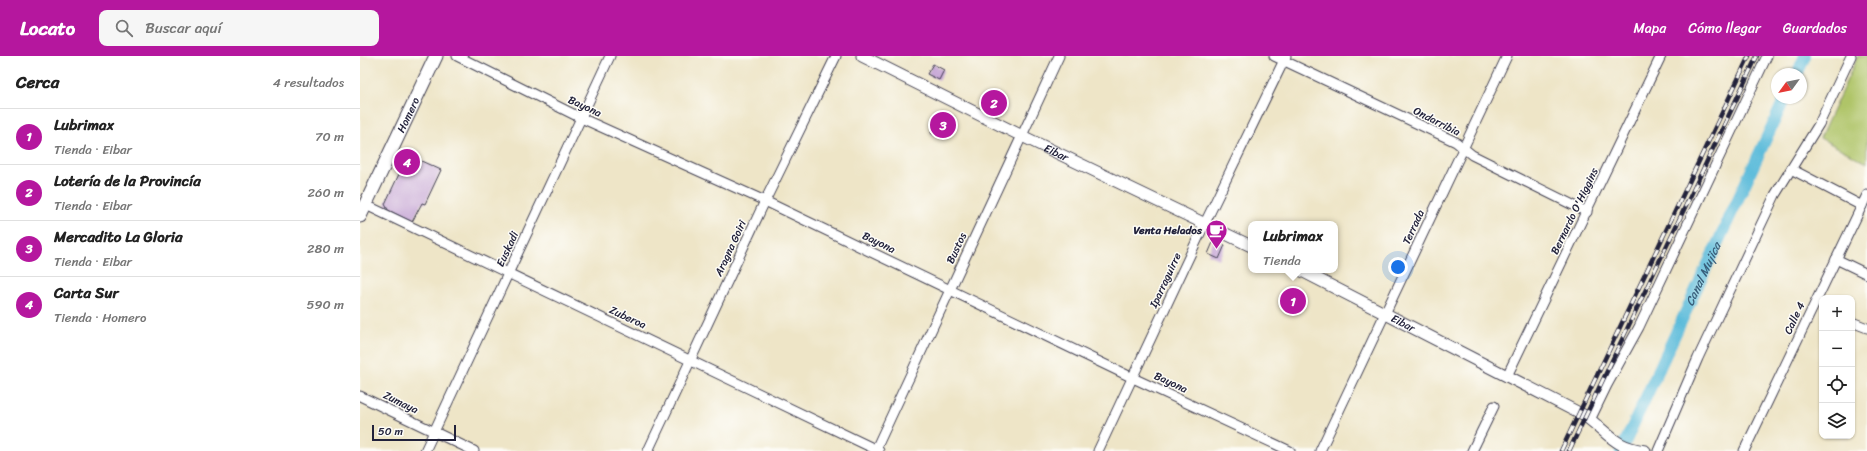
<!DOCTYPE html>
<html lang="es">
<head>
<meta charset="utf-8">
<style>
	body { margin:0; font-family:Sriracha,sans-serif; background:#f6f6f6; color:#222 }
	.controls { position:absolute; right:12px; bottom:12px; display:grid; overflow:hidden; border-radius:8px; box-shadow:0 1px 3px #0004 }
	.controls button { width:36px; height:36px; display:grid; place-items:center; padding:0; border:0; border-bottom:1px solid #e0e0e0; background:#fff; color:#222; font:20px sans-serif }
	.compass { position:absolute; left:1411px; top:12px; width:36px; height:36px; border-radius:50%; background:#fff; box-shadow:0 1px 3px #0004; rotate:237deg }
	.scale { position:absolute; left:12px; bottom:10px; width:84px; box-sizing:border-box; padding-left:4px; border:2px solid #22223b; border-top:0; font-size:11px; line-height:14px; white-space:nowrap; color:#22223b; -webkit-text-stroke:3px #fdfcf7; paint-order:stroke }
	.you { position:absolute; left:1038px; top:211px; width:14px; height:14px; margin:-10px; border:3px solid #fff; border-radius:50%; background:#1a73e8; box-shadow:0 0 0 6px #1a73e833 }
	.badge { display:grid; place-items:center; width:26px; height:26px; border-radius:50%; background:#b5179e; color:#fff; font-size:13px; font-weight:700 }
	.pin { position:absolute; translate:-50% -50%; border:2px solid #fff; box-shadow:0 1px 4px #0006 }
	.popup { position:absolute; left:888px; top:165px; width:90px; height:52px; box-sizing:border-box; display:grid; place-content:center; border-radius:8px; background:#fff; filter:drop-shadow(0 1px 3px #0005); font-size:13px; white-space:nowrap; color:#767676 }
	.popup b { font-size:15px; color:#222 }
	.popup::after { content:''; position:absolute; left:50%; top:100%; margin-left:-8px; border:8px solid transparent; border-top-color:#fff }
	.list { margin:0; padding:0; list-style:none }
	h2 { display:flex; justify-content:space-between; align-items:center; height:52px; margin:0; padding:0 16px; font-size:17px }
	h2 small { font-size:13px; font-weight:400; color:#767676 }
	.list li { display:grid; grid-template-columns:26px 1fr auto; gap:12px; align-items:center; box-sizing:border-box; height:56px; padding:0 16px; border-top:1px solid #e0e0e0 }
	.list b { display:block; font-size:15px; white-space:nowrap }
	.list p { margin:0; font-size:13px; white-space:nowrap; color:#767676 }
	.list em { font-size:13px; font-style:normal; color:#767676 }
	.icon { flex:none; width:22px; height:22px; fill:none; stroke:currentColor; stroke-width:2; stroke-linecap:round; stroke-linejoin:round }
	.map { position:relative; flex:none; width:1507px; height:395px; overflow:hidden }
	header { display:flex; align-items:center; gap:24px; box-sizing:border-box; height:56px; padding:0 20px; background:#b5179e; color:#fff }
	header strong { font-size:19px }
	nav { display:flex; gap:22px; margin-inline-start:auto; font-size:14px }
	.search { width:280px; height:36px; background:#f6f6f6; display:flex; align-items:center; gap:10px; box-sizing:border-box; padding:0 14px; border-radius:8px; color:#767676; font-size:15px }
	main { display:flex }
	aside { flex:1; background:#fff }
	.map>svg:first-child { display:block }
	.green { fill:#afc468; stroke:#687352 }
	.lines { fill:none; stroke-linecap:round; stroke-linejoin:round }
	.canal { stroke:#5cbbda; stroke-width:12 }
	.building { fill:#bb95cf }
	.minor-casing { stroke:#413f50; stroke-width:11 }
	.tertiary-casing { stroke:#413f50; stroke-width:13 }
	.secondary-casing { stroke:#413f50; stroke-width:15 }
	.minor { stroke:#fff; stroke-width:9 }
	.tertiary { stroke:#fff; stroke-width:11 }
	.secondary { stroke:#fff; stroke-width:13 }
	.rail-casing { stroke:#22223b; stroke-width:4.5 }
	.rail { stroke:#fdfcf7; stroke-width:3; stroke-dasharray:9; stroke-linecap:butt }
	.labels { text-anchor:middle; stroke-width:3; stroke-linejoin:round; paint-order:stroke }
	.street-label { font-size:11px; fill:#22223b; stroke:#fdfcf7 }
	.poi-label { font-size:11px; font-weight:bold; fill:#22223b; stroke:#fdfcf7; text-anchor:end }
	.water-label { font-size:12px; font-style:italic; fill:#395f7b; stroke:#fdfcf7 }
</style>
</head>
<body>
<header>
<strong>Locato</strong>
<div class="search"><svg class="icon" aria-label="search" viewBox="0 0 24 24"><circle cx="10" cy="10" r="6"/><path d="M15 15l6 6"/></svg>Buscar aquí</div>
<nav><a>Mapa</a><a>Cómo llegar</a><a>Guardados</a></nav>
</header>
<main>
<aside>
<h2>Cerca<small>4 resultados</small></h2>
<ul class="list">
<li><span class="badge">1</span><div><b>Lubrimax</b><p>Tienda · Eibar</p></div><em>70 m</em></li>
<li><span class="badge">2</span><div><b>Lotería de la Provincía</b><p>Tienda · Eibar</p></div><em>260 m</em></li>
<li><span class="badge">3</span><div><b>Mercadito La Gloria</b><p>Tienda · Eibar</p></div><em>280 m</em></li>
<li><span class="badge">4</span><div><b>Carta Sur</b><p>Tienda · Homero</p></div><em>590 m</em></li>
</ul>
</aside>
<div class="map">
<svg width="1507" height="395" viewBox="0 0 1507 395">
	<rect width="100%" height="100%" fill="#fdfcf7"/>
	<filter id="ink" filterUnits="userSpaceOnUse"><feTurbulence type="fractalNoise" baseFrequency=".025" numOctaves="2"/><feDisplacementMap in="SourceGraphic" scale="8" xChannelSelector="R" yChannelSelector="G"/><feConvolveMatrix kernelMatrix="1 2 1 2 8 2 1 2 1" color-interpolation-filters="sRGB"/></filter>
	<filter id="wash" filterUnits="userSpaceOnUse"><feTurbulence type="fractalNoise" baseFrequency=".012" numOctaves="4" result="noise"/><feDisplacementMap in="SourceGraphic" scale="16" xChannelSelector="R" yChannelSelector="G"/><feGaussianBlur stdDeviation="0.9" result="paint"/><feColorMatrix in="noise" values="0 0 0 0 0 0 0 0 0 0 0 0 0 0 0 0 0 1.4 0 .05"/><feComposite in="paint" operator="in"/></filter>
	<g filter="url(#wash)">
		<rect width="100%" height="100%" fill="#eee5c7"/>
		<path class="green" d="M1498 0H1507V107L1460 82Z"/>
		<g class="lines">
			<g class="canal">
				<path d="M1437 18 1445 0"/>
				<path id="s1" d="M1261 395 1425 42"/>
			</g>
		</g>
		<g id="blocks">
			<g class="building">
				<path d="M573 8 584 14 579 24 567 18Z"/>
				<path d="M634 40 639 43 633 53 629 50Z"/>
				<path d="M582 54 595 61 584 83 571 77Z"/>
				<path d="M48 99 81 114 65 148 62 147 52 166 28 154 25 148Z"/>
				<path d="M854 184 865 189 859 203 848 198Z"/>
				<path d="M932 233 943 239 933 257 923 252Z"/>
			</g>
		</g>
	</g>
	<g filter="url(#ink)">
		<use href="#blocks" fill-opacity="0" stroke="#413f50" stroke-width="1"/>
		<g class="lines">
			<defs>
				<g id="minor">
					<path d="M97 0 221 62 405 145 773 322 930 395"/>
					<path d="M914 0 1096 86 1112 99 1227 156"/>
					<path d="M1431 113 1502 150"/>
					<path d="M6 149 519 395"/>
					<path d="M1476 203 1507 218"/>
					<path d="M1492 266 1507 272"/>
					<path d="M1147 320 1301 0"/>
					<path d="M0 340 114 395"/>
					<path d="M1230 364 1247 329 1279 271 1407 0"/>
					<path d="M65 395 250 0"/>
					<path d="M288 395 405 145 476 0"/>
					<path d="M515 395 699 0"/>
					<path d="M738 395 845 167 926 0"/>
					<path d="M960 395 1147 0"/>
					<path d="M1112 395 1134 350"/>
					<path d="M1298 395 1338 302 1415 139 1459 68 1491 0"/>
					<path d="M1384 395 1507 139"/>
				</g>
				<g id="tertiary">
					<path id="s2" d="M502 0 662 80 891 190"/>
					<path id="s3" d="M940 214 1225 360C1249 377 1253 391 1285 395"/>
				</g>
				<g id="secondary">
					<path id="s4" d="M0 160 76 0"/>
				</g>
			</defs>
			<use href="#minor" class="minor-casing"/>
			<use href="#tertiary" class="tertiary-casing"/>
			<use href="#secondary" class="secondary-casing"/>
			<use href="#minor" class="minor"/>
			<use href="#tertiary" class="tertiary"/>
			<use href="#secondary" class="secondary"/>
			<defs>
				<g id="rail">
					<path d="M1201 395 1389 0"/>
					<path d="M1209 395 1397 0"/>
				</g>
			</defs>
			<use href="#rail" class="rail-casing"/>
			<use href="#rail" class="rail"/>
		</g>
	</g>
	<defs>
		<symbol id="cafe-pin" viewBox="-11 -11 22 30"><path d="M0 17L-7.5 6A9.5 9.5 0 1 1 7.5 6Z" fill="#b5179e" stroke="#fdfcf7"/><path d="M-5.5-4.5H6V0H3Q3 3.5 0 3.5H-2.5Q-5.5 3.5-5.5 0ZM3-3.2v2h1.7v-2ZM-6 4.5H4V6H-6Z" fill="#fff"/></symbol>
	</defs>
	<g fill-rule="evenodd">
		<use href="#cafe-pin" x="844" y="162" width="25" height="34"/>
	</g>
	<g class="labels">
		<g class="street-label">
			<text transform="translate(225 50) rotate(25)" y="4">Bayona</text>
			<text dy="4" stroke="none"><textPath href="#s4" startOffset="112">Homero</textPath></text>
			<text transform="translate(1077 65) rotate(27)" y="4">Ondarribia</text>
			<text dy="4" stroke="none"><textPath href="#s2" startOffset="217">Eibar</textPath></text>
			<text transform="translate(1214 155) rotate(-64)" y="4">Bernardo O'Higgins</text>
			<text transform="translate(1053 171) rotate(-65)" y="4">Terrada</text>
			<text transform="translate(519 186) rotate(26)" y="4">Bayona</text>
			<text transform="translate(370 192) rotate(-65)" y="4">Aragna Goiri</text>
			<text transform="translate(596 192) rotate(-65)" y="4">Bustos</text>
			<text transform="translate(147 193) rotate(-65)" y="4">Euskadi</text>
			<text transform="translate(805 224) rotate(-65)" y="4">Iparraguirre</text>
			<text transform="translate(268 261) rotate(25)" y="4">Zuberoa</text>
			<text transform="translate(1434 262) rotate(-65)" y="4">Calle 4</text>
			<text dy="4" stroke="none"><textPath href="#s3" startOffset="116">Eibar</textPath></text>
			<text transform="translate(811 326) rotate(25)" y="4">Bayona</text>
			<text transform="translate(41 346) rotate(26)" y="4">Zumaya</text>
		</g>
		<g class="poi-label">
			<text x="842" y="178">Venta Helados</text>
		</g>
		<g class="water-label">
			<text dy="4" stroke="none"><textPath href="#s1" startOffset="195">Canal Mujica</textPath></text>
		</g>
	</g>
</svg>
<div class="controls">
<button>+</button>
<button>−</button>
<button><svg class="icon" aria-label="locate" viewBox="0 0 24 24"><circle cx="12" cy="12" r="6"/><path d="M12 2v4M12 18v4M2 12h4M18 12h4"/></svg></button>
<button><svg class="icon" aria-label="layers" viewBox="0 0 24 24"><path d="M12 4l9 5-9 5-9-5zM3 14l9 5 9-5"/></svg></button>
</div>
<svg class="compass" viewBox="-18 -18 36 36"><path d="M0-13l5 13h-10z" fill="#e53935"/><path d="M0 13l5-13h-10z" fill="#767676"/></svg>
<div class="scale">50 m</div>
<div class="you"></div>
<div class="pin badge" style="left:933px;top:245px">1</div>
<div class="popup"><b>Lubrimax</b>Tienda</div>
<div class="pin badge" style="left:634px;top:47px">2</div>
<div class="pin badge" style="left:583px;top:69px">3</div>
<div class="pin badge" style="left:47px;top:106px">4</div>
</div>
</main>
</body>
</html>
